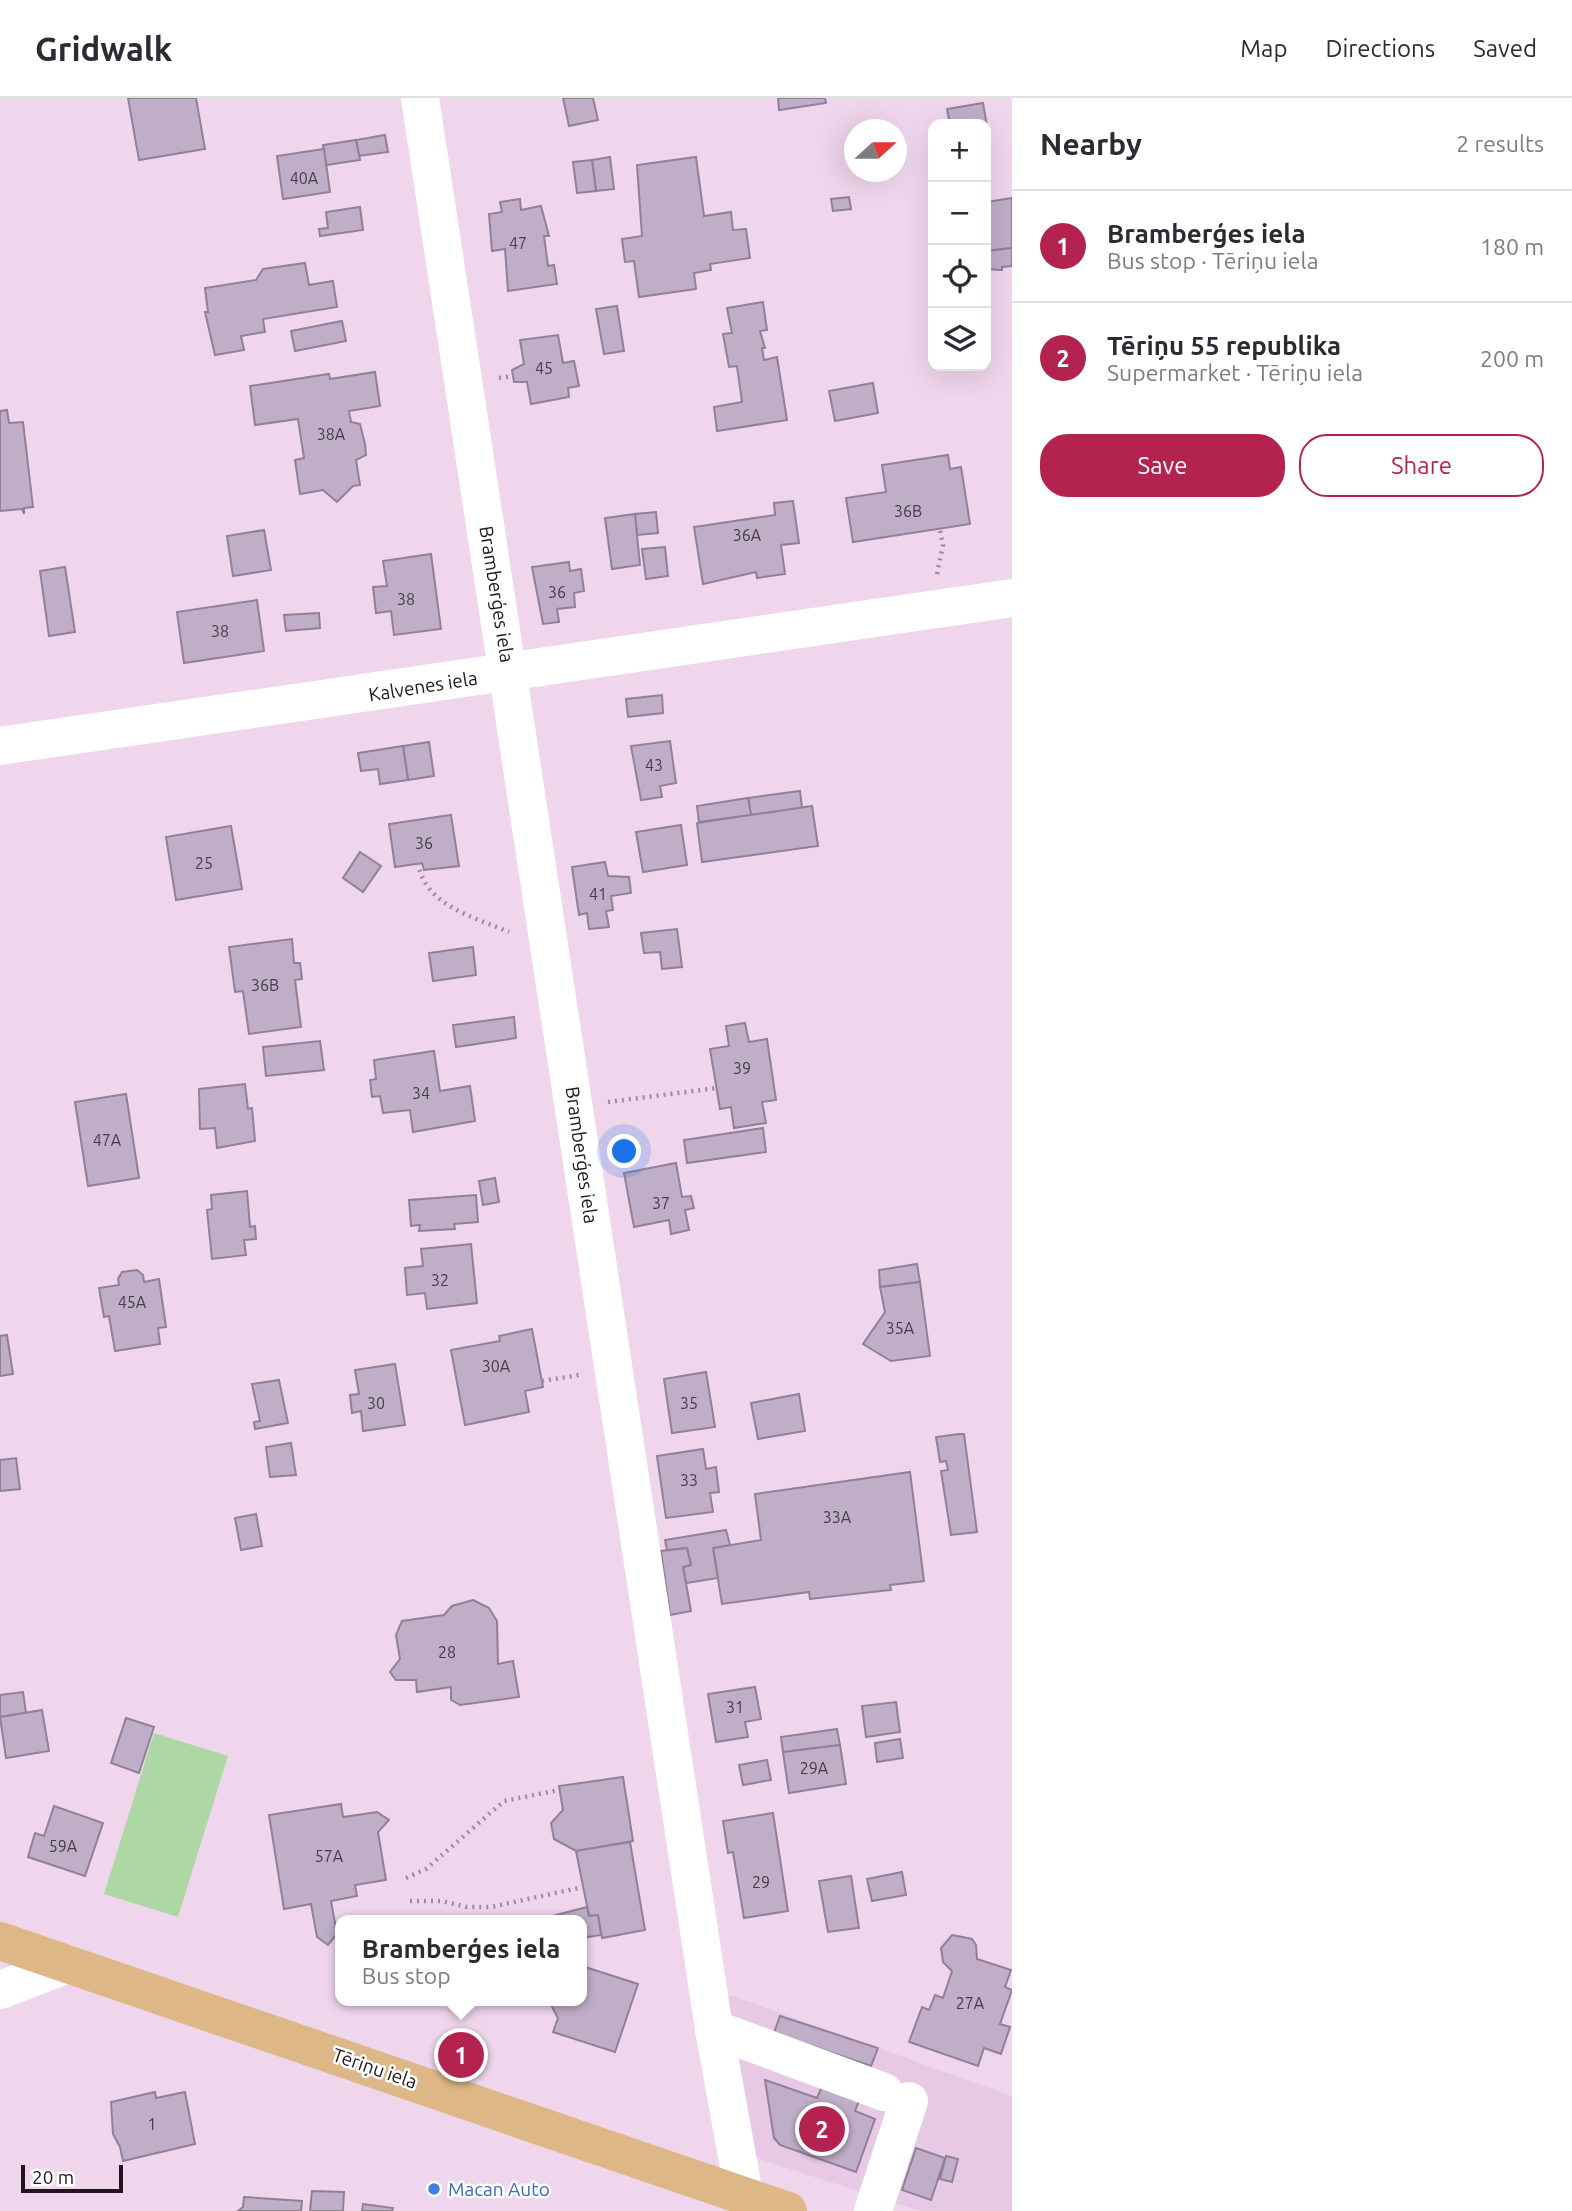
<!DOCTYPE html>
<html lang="en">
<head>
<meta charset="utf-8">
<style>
	body { margin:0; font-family:Ubuntu,sans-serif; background:#f2f2f3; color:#2b2b33 }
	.controls { position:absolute; right:21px; top:21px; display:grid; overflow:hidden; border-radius:14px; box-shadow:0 7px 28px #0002 }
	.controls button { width:63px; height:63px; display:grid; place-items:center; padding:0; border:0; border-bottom:2px solid #e1e1e2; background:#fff; color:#2b2b33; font:35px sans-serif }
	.compass { position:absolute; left:844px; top:21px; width:63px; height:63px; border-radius:50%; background:#fff; box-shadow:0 7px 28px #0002; rotate:69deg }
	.scale { position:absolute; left:21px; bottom:18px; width:102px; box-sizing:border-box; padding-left:7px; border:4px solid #1e151d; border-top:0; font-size:19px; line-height:24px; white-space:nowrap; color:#1e151d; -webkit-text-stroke:5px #fff; paint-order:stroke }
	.you { position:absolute; left:625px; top:1054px; width:24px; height:24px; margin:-18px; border:5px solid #fff; border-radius:50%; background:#1a73e8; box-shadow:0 0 0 10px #1a73e833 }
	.badge { display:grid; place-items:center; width:46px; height:46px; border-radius:50%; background:#b42350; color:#fff; font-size:23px; font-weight:700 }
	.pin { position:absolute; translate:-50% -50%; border:4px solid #fff; box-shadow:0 2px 7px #0006 }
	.popup { position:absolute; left:335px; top:1817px; width:252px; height:91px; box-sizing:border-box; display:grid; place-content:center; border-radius:14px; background:#fff; filter:drop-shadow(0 2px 5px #0005); font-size:23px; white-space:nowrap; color:#7c7c81 }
	.popup b { font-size:26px; color:#2b2b33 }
	.popup::after { content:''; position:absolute; left:50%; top:100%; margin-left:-14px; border:14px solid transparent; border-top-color:#fff }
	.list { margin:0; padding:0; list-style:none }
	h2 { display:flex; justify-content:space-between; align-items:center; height:91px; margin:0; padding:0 28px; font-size:30px }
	h2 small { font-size:23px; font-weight:400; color:#7c7c81 }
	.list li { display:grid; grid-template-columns:46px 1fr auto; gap:21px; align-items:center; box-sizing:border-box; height:112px; padding:0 28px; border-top:2px solid #e1e1e2 }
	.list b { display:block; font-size:26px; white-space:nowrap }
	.list p { margin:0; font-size:23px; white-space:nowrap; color:#7c7c81 }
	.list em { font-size:23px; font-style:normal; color:#7c7c81 }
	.actions { display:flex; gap:14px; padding:21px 28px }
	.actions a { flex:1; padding:16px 0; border:2px solid #b42350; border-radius:28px; text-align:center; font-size:24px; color:#b42350 }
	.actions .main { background:#b42350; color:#fff }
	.icon { flex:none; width:38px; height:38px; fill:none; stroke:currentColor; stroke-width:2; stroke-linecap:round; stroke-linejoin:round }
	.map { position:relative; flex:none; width:1012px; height:2113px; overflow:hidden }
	header { display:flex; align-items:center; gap:42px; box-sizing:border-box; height:98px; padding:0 35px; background:#fff; border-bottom:2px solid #e1e1e2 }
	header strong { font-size:33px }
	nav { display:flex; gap:38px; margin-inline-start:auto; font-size:24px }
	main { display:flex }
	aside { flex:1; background:#fff }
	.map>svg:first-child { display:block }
	.built { fill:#e7c9e5 }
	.green { fill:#add7a5 }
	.building { fill:#c0aec8; stroke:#908098; stroke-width:2 }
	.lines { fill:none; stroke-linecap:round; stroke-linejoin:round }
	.path { stroke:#9e8b9c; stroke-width:4.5; stroke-dasharray:2 5; stroke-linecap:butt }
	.minor { stroke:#fff; stroke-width:38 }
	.major { stroke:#ddb785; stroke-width:38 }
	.shop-dot { fill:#3f7fe0; stroke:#fff; stroke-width:2.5 }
	.labels { text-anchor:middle; stroke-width:5; stroke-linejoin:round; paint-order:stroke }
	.number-label { font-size:16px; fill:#463b48 }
	.street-label { font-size:19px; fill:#1e151d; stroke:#fff }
	.shop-label { font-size:19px; fill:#366cbe; stroke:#fff; text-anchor:start }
</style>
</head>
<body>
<header>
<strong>Gridwalk</strong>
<nav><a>Map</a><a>Directions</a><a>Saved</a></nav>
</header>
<main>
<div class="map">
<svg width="1012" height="2113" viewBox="0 0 1012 2113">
	<rect width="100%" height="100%" fill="#efd6ed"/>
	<path class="built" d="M733 1898 1012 1998V2113H920L750 2058 724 1899Z"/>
	<path class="green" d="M154 1635 228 1658 178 1819 104 1796Z"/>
	<g class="building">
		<path d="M128 0H196L205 51 139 62Z"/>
		<path d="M563 0H593L598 22 569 28Z"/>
		<path d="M778 0H825L826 5 779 12Z"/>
		<path d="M983 5 987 28 950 26 947 11Z"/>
		<path d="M385 37 388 54 359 58 356 42Z"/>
		<path d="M356 42 360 62 326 67 323 47Z"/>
		<path d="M324 51 330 94 283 101 277 58Z"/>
		<path d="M610 59 614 91 596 93 592 62Z"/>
		<path d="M696 59 704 118 731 114 733 132 746 131 750 160 710 166 711 172 694 175 696 191 639 199 634 163 625 164 622 141 642 138 637 67Z"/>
		<path d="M592 62 596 93 577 95 573 64Z"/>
		<path d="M849 99 851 111 833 113 831 101Z"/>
		<path d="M1012 100V150L986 153V104Z"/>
		<path d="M520 101 521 112 541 108 549 138H544L548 168 554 167 557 186 508 193 505 151 492 153 489 116 502 114 500 104Z"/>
		<path d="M360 109 363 132 320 138 319 131 328 130 326 114Z"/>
		<path d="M1012 150V168L1002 169V172L986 171V153Z"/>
		<path d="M305 165 309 187 333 183 337 209 263 221 265 234 241 238 244 252 215 257 205 214H208L205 190 256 182 263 171Z"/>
		<path d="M763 204 767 232 760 233 765 250H762L764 262 777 259 787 322 717 333 714 309 742 304 737 268 729 269 723 236 732 235 727 210Z"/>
		<path d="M617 208 624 253 604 256 596 211Z"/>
		<path d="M342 223 346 243 295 253 291 233Z"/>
		<path d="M558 237 563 265 574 263 579 288 568 290 569 299 531 306 527 284H514L512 272 524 266 520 242Z"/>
		<path d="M375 274 380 308 349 313 351 324 360 326 365 346 366 357 356 362 360 387 353 388 337 404 323 392 300 396 295 362 304 360 298 321 255 327 250 288 329 276 330 281Z"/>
		<path d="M873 285 878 315 835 323 829 293Z"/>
		<path d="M7 312 9 325 23 324 33 409 24 410V416L22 411 0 413V313Z"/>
		<path d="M948 357 950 371 961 369 970 426 853 444 846 400 886 394 882 367Z"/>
		<path d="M793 403 799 445 781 447 785 476 757 480 756 474 703 486 694 429 775 417 774 405Z"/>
		<path d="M656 414 658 435 637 437 635 416Z"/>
		<path d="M635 416 640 467 612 471 605 420Z"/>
		<path d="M264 432 271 472 233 478 227 438Z"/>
		<path d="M665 449 668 478 646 481 642 451Z"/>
		<path d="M431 456 441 531 394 537 391 513 376 515 373 489 387 488 383 463Z"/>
		<path d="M569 464 570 473 581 471 584 493 574 495 575 509 557 511 559 524 543 526 532 469Z"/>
		<path d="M65 469 75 534 49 538 40 473Z"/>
		<path d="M257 502 264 553 184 565 177 514Z"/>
		<path d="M319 515 320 530 286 533 284 517Z"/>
		<path d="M662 597 663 615 628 619 626 601Z"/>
		<path d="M670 643 676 685 660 688 662 699 641 702 631 648Z"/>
		<path d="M429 644 434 678 408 682 403 648Z"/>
		<path d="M403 648 408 682 380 686 378 671 361 673 358 655Z"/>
		<path d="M800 693 802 710 751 717 748 700Z"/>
		<path d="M748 700 751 717 699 724 697 708Z"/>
		<path d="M812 708 818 748 702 764 697 725Z"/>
		<path d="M451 717 459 768 424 772 422 765 395 769 389 726Z"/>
		<path d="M681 727 687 767 643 774 636 734Z"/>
		<path d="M231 728 242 791 176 802 166 739Z"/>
		<path d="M360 754 381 768 363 794 343 780Z"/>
		<path d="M605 764 608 778 629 779 631 795 611 798 613 812 606 813 609 829 589 831 587 815 579 817 572 769Z"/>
		<path d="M677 831 682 869 662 871 660 854 644 855 641 835Z"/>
		<path d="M292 841 294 865H300L302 881 295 882 301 929 249 936 243 893 235 894 229 849Z"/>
		<path d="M473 849 476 877 433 883 429 855Z"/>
		<path d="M514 919 516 940 456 949 453 927Z"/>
		<path d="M745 925 749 944 767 941 776 1002 762 1004 766 1025 734 1030 731 1009 720 1011 710 951 729 948 726 928Z"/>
		<path d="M320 943 324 972 266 978 263 949Z"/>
		<path d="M434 953 440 993 470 988 475 1023 413 1034 410 1012 383 1015 380 998 372 999 370 982 376 981 374 962Z"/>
		<path d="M245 986 248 1011 252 1010 255 1043 217 1050 215 1030 200 1031 199 991Z"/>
		<path d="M126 996 139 1080 88 1088 75 1004Z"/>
		<path d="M763 1030 766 1054 687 1065 684 1042Z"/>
		<path d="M676 1065 682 1099 691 1098 694 1110 685 1112 689 1132 671 1136 669 1122 634 1129 624 1075Z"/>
		<path d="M495 1080 499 1104 483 1107 479 1083Z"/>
		<path d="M247 1093 250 1129 255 1128 256 1141 244 1142 246 1157 212 1161 207 1112 212 1111 211 1097Z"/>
		<path d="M476 1097 478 1124 454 1126 455 1131 419 1133 420 1127 411 1128 409 1102Z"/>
		<path d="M471 1146 477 1205 427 1211 425 1195 407 1197 405 1170 423 1168 421 1151Z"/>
		<path d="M917 1166 920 1184 880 1189 879 1172Z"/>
		<path d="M137 1172 143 1177 144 1184 159 1181 166 1229 158 1230 160 1246 115 1253 109 1218 104 1219 99 1190 119 1187 118 1181 122 1174Z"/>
		<path d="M920 1184 930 1258 891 1263 863 1246 885 1214 880 1189Z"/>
		<path d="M532 1231 543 1289 525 1293 529 1314 465 1327 451 1252 500 1243 499 1238Z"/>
		<path d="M7 1237 13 1276 0 1278V1238Z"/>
		<path d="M395 1266 405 1327 363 1333 361 1313 352 1315 350 1297 359 1296 355 1272Z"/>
		<path d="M706 1274 715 1329 672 1335 664 1281Z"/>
		<path d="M279 1282 288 1325 255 1331 254 1324 260 1323 252 1286Z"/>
		<path d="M799 1296 805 1333 758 1341 751 1305Z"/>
		<path d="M959 1336H964L977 1434 951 1437 941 1373 948 1372 946 1363 940 1364 936 1339Z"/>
		<path d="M291 1345 296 1377 270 1379 266 1349Z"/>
		<path d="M703 1351 706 1371 716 1369 719 1394 710 1395 713 1414 666 1420 657 1358Z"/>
		<path d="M16 1360 20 1391 0 1393V1362Z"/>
		<path d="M910 1374 924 1483 890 1487 891 1492 810 1501 809 1494 722 1506 713 1450 761 1442 755 1396Z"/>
		<path d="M256 1416 262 1448 241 1452 235 1420Z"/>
		<path d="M726 1432 730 1447 713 1450 718 1480 686 1485 683 1469 691 1467 687 1450 667 1452 665 1442Z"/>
		<path d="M687 1450 691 1467 683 1469 691 1513 670 1517 661 1453Z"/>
		<path d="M473 1502 489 1510 497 1523 498 1566 513 1563 519 1599 460 1607 451 1602V1589L417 1594 416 1582H396L390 1574 400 1561 396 1537 402 1523 444 1517 452 1508Z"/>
		<path d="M755 1589 761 1621 745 1624 748 1639 716 1644 708 1596Z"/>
		<path d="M23 1594 26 1615 0 1619V1597Z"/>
		<path d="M896 1604 900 1634 866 1639 862 1608Z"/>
		<path d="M42 1612 49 1653 6 1660 0 1619Z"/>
		<path d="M126 1620 154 1629 139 1675 111 1665Z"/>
		<path d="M837 1631 840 1647 783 1654 781 1639Z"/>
		<path d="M900 1641 903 1660 877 1664 875 1645Z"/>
		<path d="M840 1647 846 1686 789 1695 783 1654Z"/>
		<path d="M767 1662 771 1682 743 1687 739 1667Z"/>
		<path d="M623 1679 633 1743 576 1753 554 1741 551 1725 563 1712 559 1688Z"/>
		<path d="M341 1706 343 1719 377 1714 389 1722 378 1734 386 1782 355 1787 357 1798 331 1803 337 1836 328 1847 317 1839 311 1806 284 1811 269 1717Z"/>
		<path d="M54 1708 103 1725 85 1778 28 1759 35 1735 44 1738Z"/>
		<path d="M773 1715 788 1813 744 1820 733 1754 728 1755 723 1723Z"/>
		<path d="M630 1744 645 1832 602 1840 598 1817 589 1818 576 1753Z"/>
		<path d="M902 1774 906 1797 872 1803 867 1781Z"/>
		<path d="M851 1778 859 1830 828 1834 819 1783Z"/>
		<path d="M587 1809 589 1818 598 1817 601 1837 582 1840V1822H537Z"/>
		<path d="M952 1837 972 1841 976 1847 977 1861 1011 1872 1005 1889 1012 1892 1000 1926 1010 1929 1001 1956 984 1950 978 1968 909 1944 922 1909 929 1912 935 1897 943 1900 952 1873 943 1864 941 1850Z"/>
		<path d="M582 1868 638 1886 615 1954 553 1934 558 1920 549 1903H582Z"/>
		<path d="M780 1918 878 1950 871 1968 774 1935Z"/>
		<path d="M765 1982 817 2000 822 1988 860 2000 855 2013 875 2021 856 2074 780 2047 774 2040Z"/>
		<path d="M155 1994 156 2000 185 1994 195 2046 123 2063 120 2049 113 2036 111 2004Z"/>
		<path d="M916 2050 945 2060 931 2102 902 2092Z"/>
		<path d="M946 2058 958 2061 952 2084 940 2081Z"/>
		<path d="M312 2093 344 2094 343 2113H310Z"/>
		<path d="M244 2099 302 2103 301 2113H238L243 2109Z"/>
		<path d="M363 2106 393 2110 392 2113H362Z"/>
	</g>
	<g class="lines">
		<g class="path">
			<path d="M499 280 513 278"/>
			<path d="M937 476 943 447 940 432"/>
			<path d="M418 765C425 808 474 819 509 834"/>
			<path d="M608 1004 717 990"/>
			<path d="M542 1283 579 1277"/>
			<path d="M406 1780 426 1771 504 1703 559 1692"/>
			<path d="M410 1803H441L467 1809H491L583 1789"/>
		</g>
		<g class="minor">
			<path d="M420 0 714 1931 747 2113"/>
			<path d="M0 648 1012 500"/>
			<path d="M0 1892 68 1866"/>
			<path d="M714 1931 884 1994"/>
			<path d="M873 2113 909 2003"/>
		</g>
		<path class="major" d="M0 1843 788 2113"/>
	</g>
	<circle class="shop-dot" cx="434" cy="2091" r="7"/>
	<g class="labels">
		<g class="number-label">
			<text x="304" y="86">40A</text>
			<text x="518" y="151">47</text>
			<text x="544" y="276">45</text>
			<text x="331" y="342">38A</text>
			<text x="908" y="419">36B</text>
			<text x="747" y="443">36A</text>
			<text x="557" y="500">36</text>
			<text x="406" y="507">38</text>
			<text x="220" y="539">38</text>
			<text x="654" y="673">43</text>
			<text x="424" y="751">36</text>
			<text x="204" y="771">25</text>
			<text x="598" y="802">41</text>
			<text x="265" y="893">36B</text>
			<text x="742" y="976">39</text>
			<text x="421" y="1001">34</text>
			<text x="107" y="1048">47A</text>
			<text x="661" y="1111">37</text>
			<text x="440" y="1188">32</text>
			<text x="132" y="1210">45A</text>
			<text x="900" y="1236">35A</text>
			<text x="496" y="1274">30A</text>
			<text x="376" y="1311">30</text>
			<text x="689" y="1311">35</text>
			<text x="689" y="1388">33</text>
			<text x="837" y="1425">33A</text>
			<text x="447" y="1560">28</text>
			<text x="735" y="1615">31</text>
			<text x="814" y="1676">29A</text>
			<text x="63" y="1754">59A</text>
			<text x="329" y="1764">57A</text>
			<text x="761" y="1790">29</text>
			<text x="970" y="1911">27A</text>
			<text x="152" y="2032">1</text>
		</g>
		<g class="street-label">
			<text transform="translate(497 496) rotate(81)" y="7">Bramberģes iela</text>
			<text transform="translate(423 588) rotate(-9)" y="7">Kalvenes iela</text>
			<text transform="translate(582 1057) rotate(82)" y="7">Bramberģes iela</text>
			<text transform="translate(375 1970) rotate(19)" y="7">Tēriņu iela</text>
		</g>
		<g class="shop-label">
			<text x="448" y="2098">Macan Auto</text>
		</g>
	</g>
</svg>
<div class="controls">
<button>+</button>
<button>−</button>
<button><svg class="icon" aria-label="locate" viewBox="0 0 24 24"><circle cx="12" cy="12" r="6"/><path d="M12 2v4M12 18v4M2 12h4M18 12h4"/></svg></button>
<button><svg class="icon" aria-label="layers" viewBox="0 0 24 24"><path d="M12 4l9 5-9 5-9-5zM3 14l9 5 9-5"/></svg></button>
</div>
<svg class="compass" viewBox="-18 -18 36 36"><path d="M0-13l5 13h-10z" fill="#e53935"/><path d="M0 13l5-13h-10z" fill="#7c7c81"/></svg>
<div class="scale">20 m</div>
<div class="you"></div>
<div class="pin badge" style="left:461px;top:1957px">1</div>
<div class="popup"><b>Bramberģes iela</b>Bus stop</div>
<div class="pin badge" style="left:822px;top:2031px">2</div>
</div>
<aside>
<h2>Nearby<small>2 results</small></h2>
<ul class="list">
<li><span class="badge">1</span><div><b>Bramberģes iela</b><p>Bus stop · Tēriņu iela</p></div><em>180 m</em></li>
<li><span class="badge">2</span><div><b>Tēriņu 55 republika</b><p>Supermarket · Tēriņu iela</p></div><em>200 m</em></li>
</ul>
<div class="actions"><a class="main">Save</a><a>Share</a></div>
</aside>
</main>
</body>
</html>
